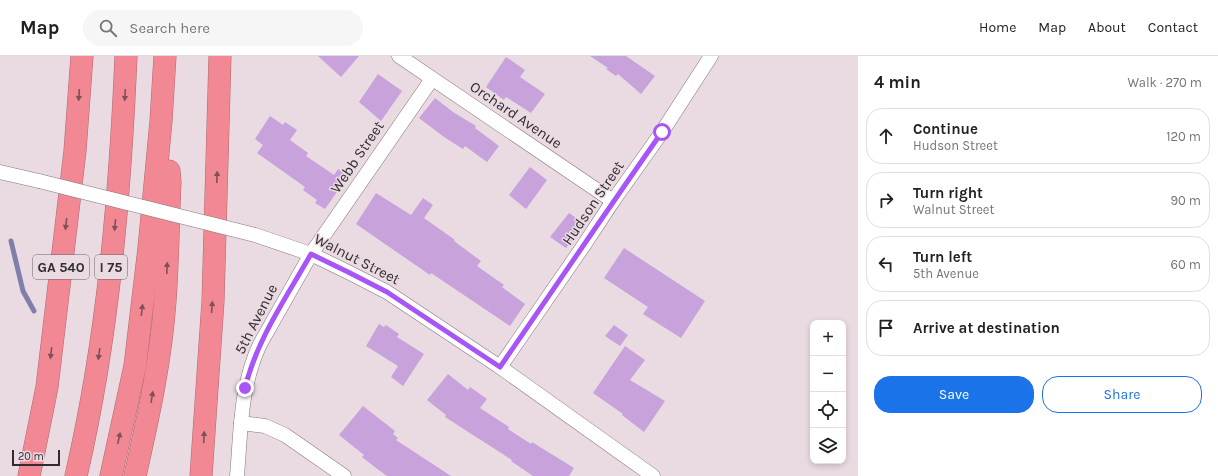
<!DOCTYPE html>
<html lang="en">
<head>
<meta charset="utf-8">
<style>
	body { margin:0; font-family:Karla,sans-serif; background:#f6f6f6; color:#202124 }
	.controls { position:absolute; right:12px; bottom:12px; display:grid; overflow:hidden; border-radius:8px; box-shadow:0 2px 6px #0003 }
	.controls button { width:36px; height:36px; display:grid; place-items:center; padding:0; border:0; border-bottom:1px solid #e0e0e0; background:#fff; color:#202124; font:20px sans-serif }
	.scale { position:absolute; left:12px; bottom:10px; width:48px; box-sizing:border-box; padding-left:4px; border:2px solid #322c2f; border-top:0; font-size:11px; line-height:14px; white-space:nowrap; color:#322c2f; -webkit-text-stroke:3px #eadbe3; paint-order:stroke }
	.stop { position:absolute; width:12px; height:12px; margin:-9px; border:3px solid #a855f7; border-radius:50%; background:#fff }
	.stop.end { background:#a855f7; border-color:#fff; box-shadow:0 1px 4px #0008 }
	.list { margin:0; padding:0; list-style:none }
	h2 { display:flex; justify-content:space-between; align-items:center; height:52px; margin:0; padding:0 16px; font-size:17px }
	h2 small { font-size:13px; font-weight:400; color:#757577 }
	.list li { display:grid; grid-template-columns:26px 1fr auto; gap:12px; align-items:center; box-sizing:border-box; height:56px; margin:0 8px 8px; padding:0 8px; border:1px solid #e0e0e0; border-radius:16px }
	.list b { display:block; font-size:15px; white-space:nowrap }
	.list p { margin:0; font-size:13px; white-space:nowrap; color:#757577 }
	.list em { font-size:13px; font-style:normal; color:#757577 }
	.actions { display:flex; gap:8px; padding:12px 16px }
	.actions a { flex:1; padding:9px 0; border:1px solid #1a73e8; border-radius:16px; text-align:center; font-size:14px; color:#1a73e8 }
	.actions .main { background:#1a73e8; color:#fff }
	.icon { flex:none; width:22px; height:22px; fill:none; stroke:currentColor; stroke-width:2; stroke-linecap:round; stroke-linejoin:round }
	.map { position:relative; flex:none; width:858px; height:420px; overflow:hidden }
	header { display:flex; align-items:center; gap:24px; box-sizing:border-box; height:56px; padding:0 20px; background:#fff; border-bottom:1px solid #e0e0e0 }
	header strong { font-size:19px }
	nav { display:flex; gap:22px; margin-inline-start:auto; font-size:14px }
	.search { width:280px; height:36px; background:#f6f6f6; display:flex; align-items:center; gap:10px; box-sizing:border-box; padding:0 14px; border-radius:22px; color:#757577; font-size:15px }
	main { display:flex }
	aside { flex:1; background:#fff }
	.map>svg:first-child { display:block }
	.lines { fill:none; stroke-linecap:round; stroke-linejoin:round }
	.stream { stroke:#807fac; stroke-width:5 }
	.building { fill:#c8a2db }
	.street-casing { stroke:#83757c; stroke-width:15 }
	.highway-casing { stroke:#ae6870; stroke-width:23 }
	.street { stroke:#fff; stroke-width:14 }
	.highway { stroke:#f18893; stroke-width:22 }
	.street-bridge-casing { stroke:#83757c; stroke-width:15; stroke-linecap:butt }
	.street-bridge { stroke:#fff; stroke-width:14 }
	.oneway { fill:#7e5157 }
	.route { stroke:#a855f7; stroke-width:5 }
	.labels { text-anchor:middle; stroke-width:3; stroke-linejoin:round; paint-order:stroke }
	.shield { fill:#eadbe3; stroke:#696065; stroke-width:1 }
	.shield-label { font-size:14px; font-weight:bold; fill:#322c2f }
	.street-label { font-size:15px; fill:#322c2f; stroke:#eadbe3 }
</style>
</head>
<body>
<header>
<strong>Map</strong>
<div class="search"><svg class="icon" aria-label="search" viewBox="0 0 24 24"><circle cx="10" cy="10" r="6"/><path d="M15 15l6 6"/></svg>Search here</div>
<nav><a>Home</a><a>Map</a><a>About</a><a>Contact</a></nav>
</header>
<main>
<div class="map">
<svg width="858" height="420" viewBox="0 0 858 420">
	<rect width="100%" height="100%" fill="#eadbe3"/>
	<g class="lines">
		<path class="stream" d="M11 185 23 235 34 255"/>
	</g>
	<g class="building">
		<path d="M318 0H359L341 21Z"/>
		<path d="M590 0H626L655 20 641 38 618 18 616 20 606 13 608 12Z"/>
		<path d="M506 1 525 14 520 21 545 38 531 57 506 41 504 44 486 31Z"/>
		<path d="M378 18 402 35 381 65 359 46Z"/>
		<path d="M435 42 453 56 476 70 475 72 499 90 487 106 465 90 463 93 444 81 419 62Z"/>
		<path d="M270 60 283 69 285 66 297 74 290 84 308 97 306 100 334 119 338 113 348 120 325 153 315 147 317 144 303 134 305 131 257 97 263 89 255 83Z"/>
		<path d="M530 111 547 124 526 153 509 139Z"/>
		<path d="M376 137 411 159 423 142 433 149 424 162 455 184 454 185 481 205 477 210 504 229 502 231 525 248 510 270 431 217 430 219 356 168Z"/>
		<path d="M569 157 585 168 566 192 550 181Z"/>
		<path d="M624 192 705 245 681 282 643 258 648 251 604 222Z"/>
		<path d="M379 268 384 271 386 269 399 278 397 281 424 298 403 330 391 321 398 310 366 290Z"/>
		<path d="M614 269 628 279 620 290 605 280Z"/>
		<path d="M625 290 645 304 630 324 665 345 644 376 622 359 623 358 593 337Z"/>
		<path d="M448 318 468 334 470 331 487 343 480 352 509 371 508 373 531 388 532 386 574 412 569 420H533L511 405 512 404 445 361 446 359 427 344Z"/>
		<path d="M363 350 395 375 393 378 398 382 396 384 451 420H387L376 412 362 401 364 399 339 379Z"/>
	</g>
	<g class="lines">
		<defs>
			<g id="street">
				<path d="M399 0 613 145"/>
				<path d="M0 116 39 125"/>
				<path d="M255 179 311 198 350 217 387 236 500 311 653 420"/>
				<path d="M500 311 584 189 613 145 662 76 711 0"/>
				<path d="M241 367 265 370 285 379 344 420"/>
				<path d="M237 420C241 374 240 331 260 288L311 198 432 23"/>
			</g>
			<g id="highway">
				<path d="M29 420 47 331 75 95 82 0"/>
				<path d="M76 420C108 282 120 141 126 0"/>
				<path d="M111 420 135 310 149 192 161 65 165 0"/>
				<path d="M135 420C148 362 161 304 165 245 168 206 168 166 170 126L169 115"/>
				<path d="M201 420 213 245 220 0"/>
			</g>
		</defs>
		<use href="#street" class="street-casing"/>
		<use href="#highway" class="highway-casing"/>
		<use href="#street" class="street"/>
		<use href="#highway" class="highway"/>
		<defs>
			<path id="street-bridge" d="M39 125 255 179"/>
		</defs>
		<use href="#street-bridge" class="street-bridge-casing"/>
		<use href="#street-bridge" class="street-bridge"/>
	</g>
	<defs><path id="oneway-solid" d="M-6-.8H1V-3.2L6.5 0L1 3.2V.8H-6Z"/></defs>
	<g class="oneway">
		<use href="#oneway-solid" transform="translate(79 39) rotate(94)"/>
		<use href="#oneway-solid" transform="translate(125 39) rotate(93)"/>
		<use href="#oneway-solid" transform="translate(217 121) rotate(-88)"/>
		<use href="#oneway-solid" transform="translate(66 168) rotate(97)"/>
		<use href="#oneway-solid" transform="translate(115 169) rotate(95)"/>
		<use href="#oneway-solid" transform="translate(167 212) rotate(-88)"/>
		<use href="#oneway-solid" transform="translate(212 251) rotate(-86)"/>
		<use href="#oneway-solid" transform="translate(142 254) rotate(-83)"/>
		<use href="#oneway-solid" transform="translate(51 297) rotate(97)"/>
		<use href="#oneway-solid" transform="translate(99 298) rotate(98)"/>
		<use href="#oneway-solid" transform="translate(152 341) rotate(-80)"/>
		<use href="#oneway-solid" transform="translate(204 381) rotate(-87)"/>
		<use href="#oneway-solid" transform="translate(119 382) rotate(-78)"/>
	</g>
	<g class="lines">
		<path class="route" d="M245 332C257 283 286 242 311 198L350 217 387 236 500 311C554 233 607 154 662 76"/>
	</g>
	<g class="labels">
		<g class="shield">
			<rect x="33" y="199" width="56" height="24" rx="3"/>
			<rect x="95" y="199" width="32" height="24" rx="3"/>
		</g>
		<g class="shield-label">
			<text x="61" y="216">GA 540</text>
			<text x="111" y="216">I 75</text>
		</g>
		<g class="street-label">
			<text transform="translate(516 59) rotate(34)" y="5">Orchard Avenue</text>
			<text transform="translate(357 101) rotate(-56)" y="5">Webb Street</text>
			<text transform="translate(593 147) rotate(-56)" y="5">Hudson Street</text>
			<text transform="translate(357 203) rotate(27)" y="5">Walnut Street</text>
			<text transform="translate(256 263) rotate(-63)" y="5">5th Avenue</text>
		</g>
	</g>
</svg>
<div class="controls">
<button>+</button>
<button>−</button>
<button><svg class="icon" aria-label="locate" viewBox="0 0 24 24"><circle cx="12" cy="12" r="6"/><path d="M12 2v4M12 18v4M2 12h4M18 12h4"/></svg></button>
<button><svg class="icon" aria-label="layers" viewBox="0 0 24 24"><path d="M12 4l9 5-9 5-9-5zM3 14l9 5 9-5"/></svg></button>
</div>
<div class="scale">20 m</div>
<div class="stop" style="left:662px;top:76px"></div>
<div class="stop end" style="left:245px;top:332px"></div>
</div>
<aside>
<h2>4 min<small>Walk · 270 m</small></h2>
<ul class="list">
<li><svg class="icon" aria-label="ahead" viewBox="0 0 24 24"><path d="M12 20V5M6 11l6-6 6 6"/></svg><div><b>Continue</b><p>Hudson Street</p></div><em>120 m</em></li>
<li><svg class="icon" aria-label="right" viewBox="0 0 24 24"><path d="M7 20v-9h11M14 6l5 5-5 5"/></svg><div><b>Turn right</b><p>Walnut Street</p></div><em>90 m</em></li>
<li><svg class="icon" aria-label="left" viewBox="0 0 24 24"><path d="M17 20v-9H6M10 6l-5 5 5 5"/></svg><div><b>Turn left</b><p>5th Avenue</p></div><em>60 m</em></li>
<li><svg class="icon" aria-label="arrive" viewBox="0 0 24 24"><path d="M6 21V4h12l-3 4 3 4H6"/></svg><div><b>Arrive at destination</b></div></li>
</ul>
<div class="actions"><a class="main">Save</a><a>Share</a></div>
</aside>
</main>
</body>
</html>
